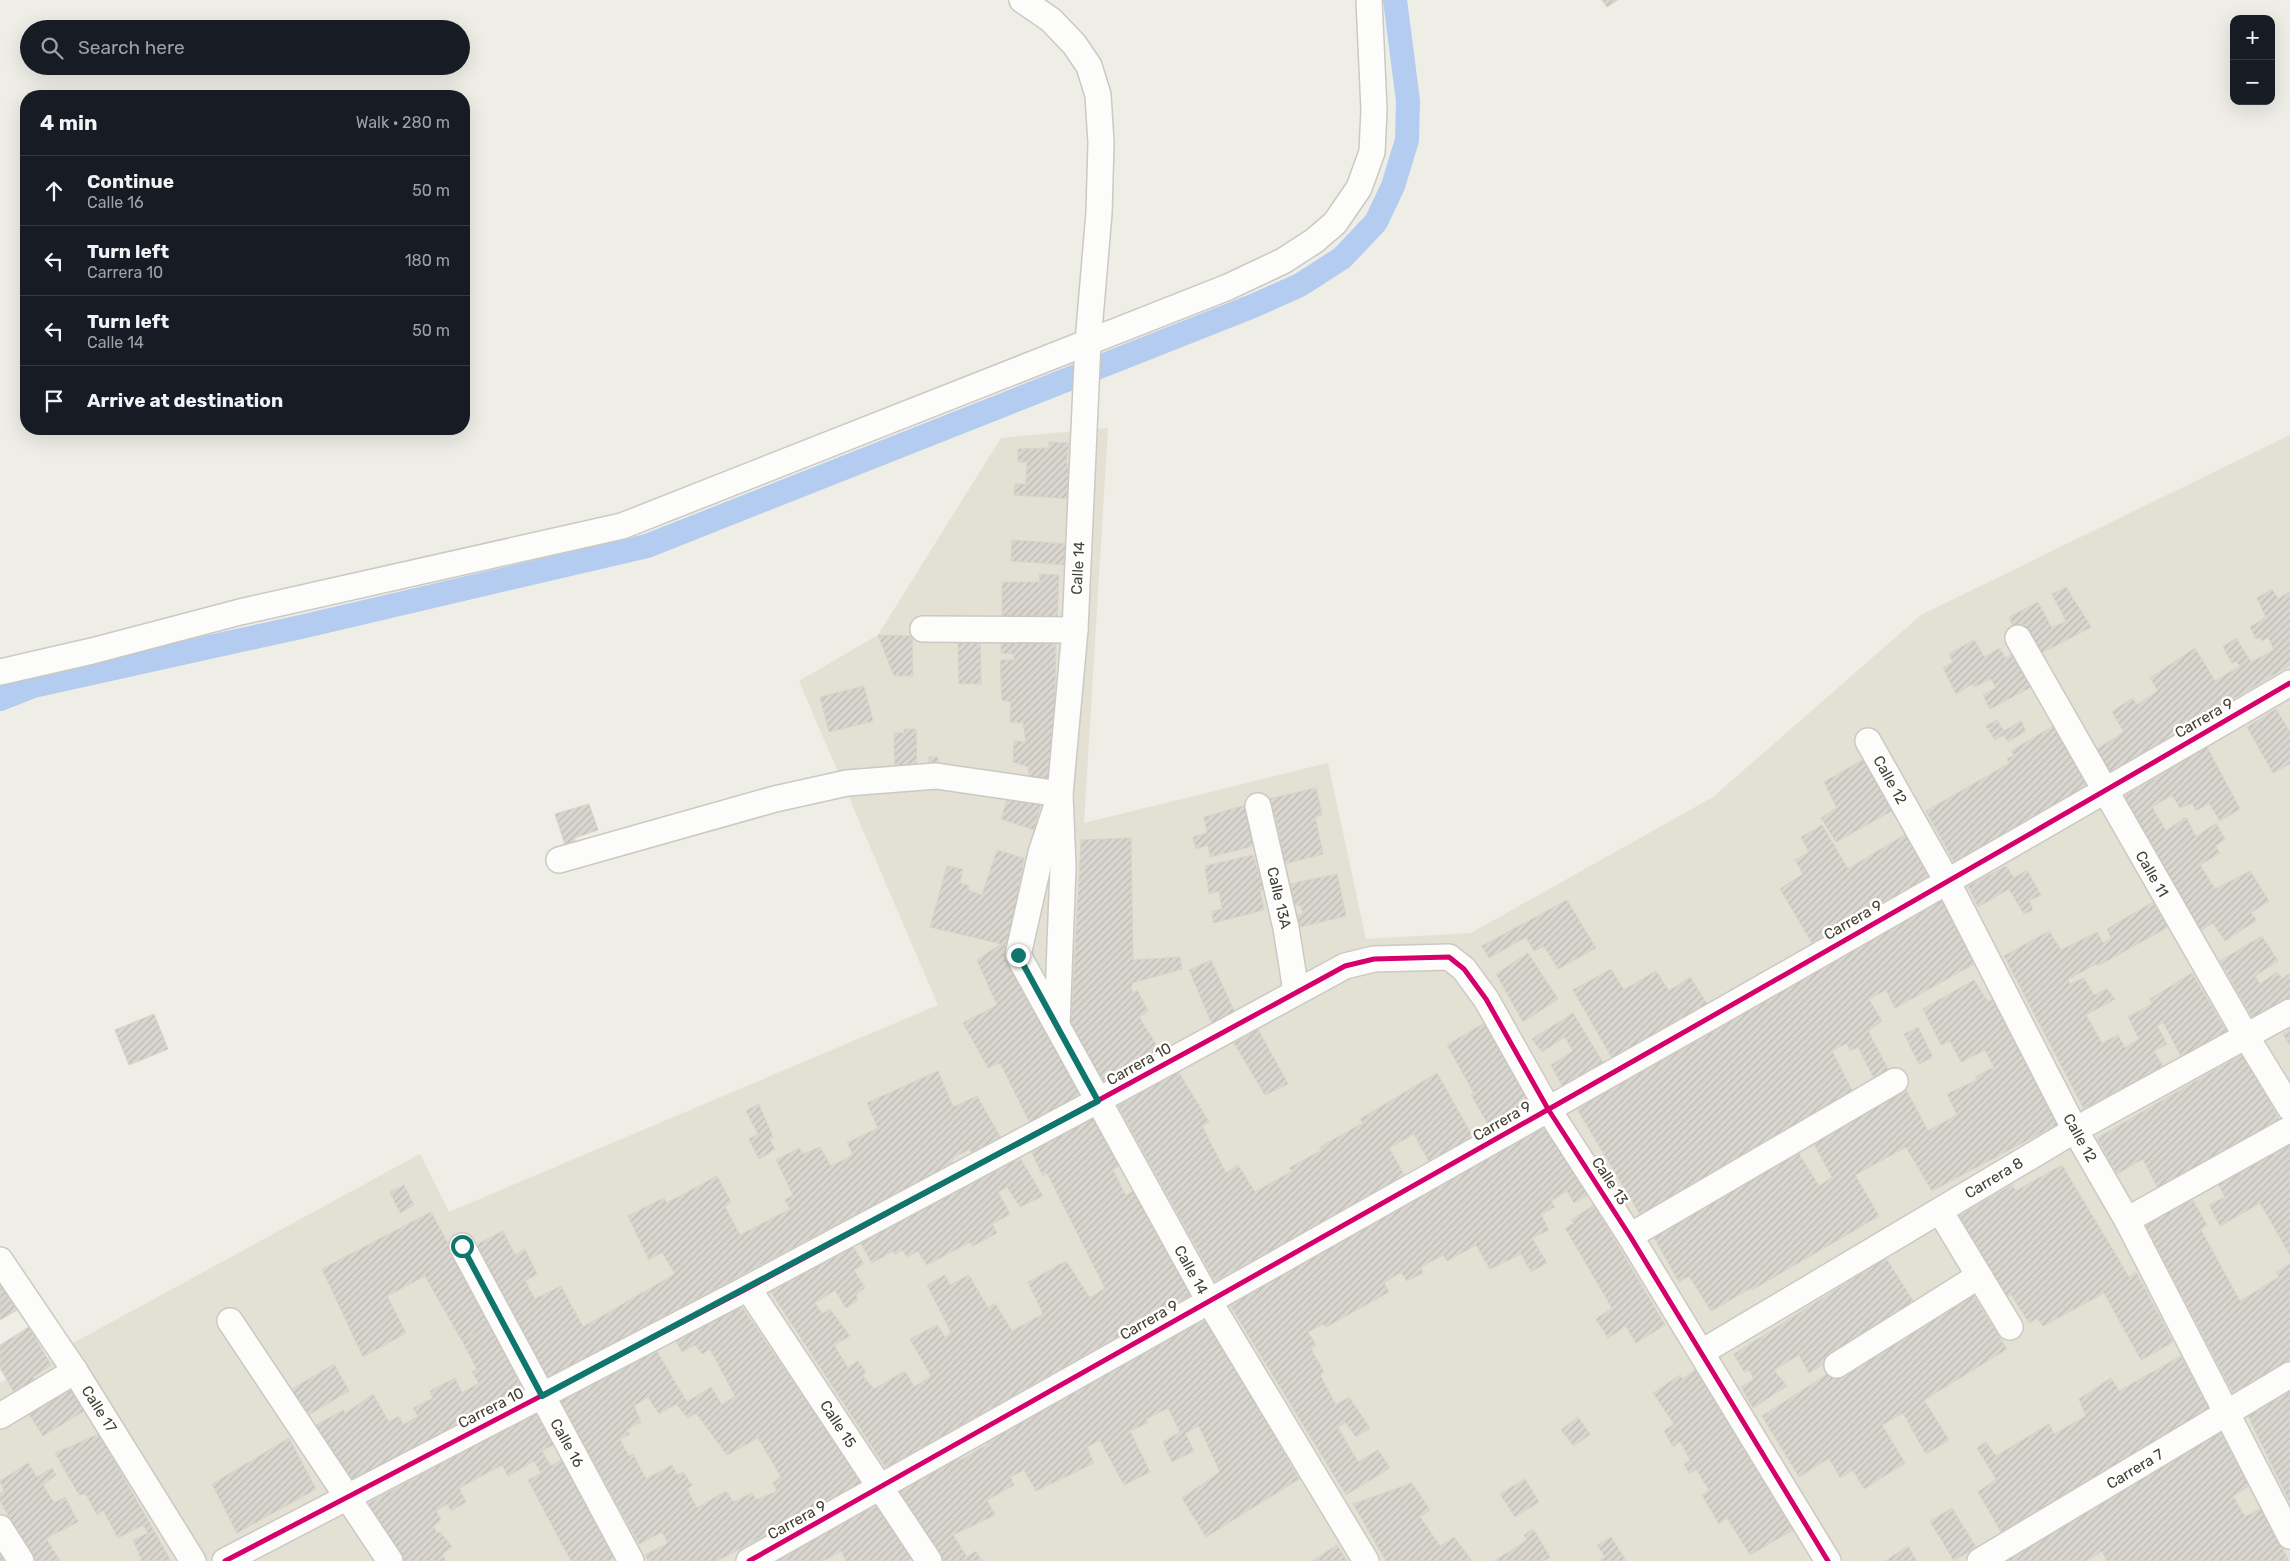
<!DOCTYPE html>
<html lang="en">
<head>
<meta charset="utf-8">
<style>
	body { margin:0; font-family:Rubik,sans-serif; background:#20242c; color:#f1f3f6 }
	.controls { position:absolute; right:15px; top:15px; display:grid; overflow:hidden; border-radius:10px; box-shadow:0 5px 20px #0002 }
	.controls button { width:45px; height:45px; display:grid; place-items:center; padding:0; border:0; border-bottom:1px solid #363941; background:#171b24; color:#f1f3f6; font:25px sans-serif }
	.stop { position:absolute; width:15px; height:15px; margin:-11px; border:4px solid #0f766e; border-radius:50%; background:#fff }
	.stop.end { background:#0f766e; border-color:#fff; box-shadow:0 1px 5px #0008 }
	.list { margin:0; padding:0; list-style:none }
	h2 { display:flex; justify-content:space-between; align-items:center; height:65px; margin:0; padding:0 20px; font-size:21px }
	h2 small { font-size:16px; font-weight:400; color:#9ea1a6 }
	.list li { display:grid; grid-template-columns:32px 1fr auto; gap:15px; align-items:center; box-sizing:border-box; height:70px; padding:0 20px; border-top:1px solid #363941 }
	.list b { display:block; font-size:19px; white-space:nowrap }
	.list p { margin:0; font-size:16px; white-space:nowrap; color:#9ea1a6 }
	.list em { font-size:16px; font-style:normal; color:#9ea1a6 }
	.icon { flex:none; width:28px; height:28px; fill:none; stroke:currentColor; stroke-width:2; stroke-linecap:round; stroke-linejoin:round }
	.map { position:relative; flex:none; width:2290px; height:1561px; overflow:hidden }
	.search { position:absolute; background:#171b24; box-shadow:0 5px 20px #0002; left:20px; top:20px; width:450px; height:55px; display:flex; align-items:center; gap:12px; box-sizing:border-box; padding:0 18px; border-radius:28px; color:#9ea1a6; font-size:19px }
	.panel { position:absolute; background:#171b24; box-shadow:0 5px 20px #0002; left:20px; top:90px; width:450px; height:345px; border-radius:20px }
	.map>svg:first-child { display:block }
	.residential { fill:#e3e1d3 }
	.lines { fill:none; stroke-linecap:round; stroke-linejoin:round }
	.canal { stroke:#b3ccf0; stroke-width:24 }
	.building { fill:url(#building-hatch); stroke:#d6d5cc; fill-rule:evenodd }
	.minor-casing { stroke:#cbc9c2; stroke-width:28 }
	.minor { stroke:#fcfcfb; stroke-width:25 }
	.cycleway-casing { stroke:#fff; stroke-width:8 }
	.cycleway { stroke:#d6006c; stroke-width:5 }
	.route { stroke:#0f766e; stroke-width:6 }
	.labels { text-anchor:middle; stroke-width:5; stroke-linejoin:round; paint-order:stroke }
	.street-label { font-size:15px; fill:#444032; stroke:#fff }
</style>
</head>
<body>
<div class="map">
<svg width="2290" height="1561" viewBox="0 0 2290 1561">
	<defs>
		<pattern id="building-hatch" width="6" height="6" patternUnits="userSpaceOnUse" patternTransform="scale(1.25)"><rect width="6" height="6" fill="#d8d6ce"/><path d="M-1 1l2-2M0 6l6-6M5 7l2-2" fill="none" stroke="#bbb9b1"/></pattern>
	</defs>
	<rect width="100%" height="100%" fill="#eeede6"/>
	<path class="residential" d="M1108 428 1084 823 1328 763 1366 939 1471 933 1713 797 1921 615 2290 435V1561H0V1383L420 1154 449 1212 938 1005 799 681 878 635 1001 438Z"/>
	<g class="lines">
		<path class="canal" d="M0 699 33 686 305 626 647 546 1253 306 1300 285 1342 258 1376 222 1393 186 1407 140 1408 101 1395 0"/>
	</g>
	<g class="building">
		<path d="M1602 0H1618L1607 7Z"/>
		<path d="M1049 442 1069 443 1066 463 1075 467 1073 499 1014 495 1015 484H1026L1027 462H1018V449L1049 448Z"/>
		<path d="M1012 540 1068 544 1067 565 1011 561Z"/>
		<path d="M1039 574 1059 575 1057 624 1002 620V582H1040Z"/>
		<path d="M2066 587 2091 627 2040 654 2024 624 2014 629 2009 617 2038 602 2052 628 2066 621 2052 594Z"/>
		<path d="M2272 589 2278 599 2289 592 2290 593V665L2108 774 2094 751 2124 732 2112 712 2132 698 2137 705 2158 691 2150 678 2195 648 2215 681 2240 666 2236 661 2232 663 2223 647 2236 638 2251 662 2274 650 2268 637 2262 641 2261 637 2256 639 2250 627 2266 617 2257 598Z"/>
		<path d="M878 635 912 636 913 676H894Z"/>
		<path d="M1001 636 1056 641 1054 755 1050 782 1028 778 1029 767 1013 762 1014 741 1026 742 1023 723 1010 722 1011 702 1002 700 1000 660H1014V654L1001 653Z"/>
		<path d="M958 637H980L981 684H959Z"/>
		<path d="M1974 640 1984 657 2000 648 2005 658 2015 652 2033 686 1990 709 1983 695 1996 688 1991 679 1974 687 1972 684 1956 694 1943 668 1953 662 1949 654Z"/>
		<path d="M864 686 873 721 829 732 820 697Z"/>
		<path d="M2276 709 2290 732V764L2273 773 2247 727Z"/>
		<path d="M1997 720 2004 731 2021 721 2026 731 2008 742 2004 735 1995 740 1986 726Z"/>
		<path d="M2055 725 2089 786 1954 862 1926 811 2010 763 2007 759 2014 755 2011 751Z"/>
		<path d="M904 729H916L917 770 895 771 894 733H904Z"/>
		<path d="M2207 747 2240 809 2220 821 2209 803 2196 811 2192 803 2180 808 2172 795 2152 807 2166 831 2186 817 2196 837 2216 823 2225 839 2215 846 2220 853 2200 865 2215 889 2250 871 2269 901 2251 913 2257 920 2225 941 2213 923 2200 931 2120 799Z"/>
		<rect x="929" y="757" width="9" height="14"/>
		<path d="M1866 758 1895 809 1836 842 1821 818 1837 808 1824 782Z"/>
		<path d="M1316 788 1322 815 1315 817 1323 854 1285 864 1275 813 1270 814 1268 799Z"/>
		<path d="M1009 794 1041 803 1034 830 1001 819Z"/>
		<path d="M589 804 598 830 574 838 578 848 567 851 555 814Z"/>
		<path d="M1246 805 1257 845 1210 857 1208 845 1196 849 1193 837 1207 833 1204 817Z"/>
		<path d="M1822 825 1848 869 1906 834 1929 878 1812 943 1780 889 1803 874 1795 860 1809 852 1801 837Z"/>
		<path d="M1131 838 1133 960 1180 957 1182 969 1132 983V993L1137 990 1148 1011 1139 1017 1162 1054 1103 1088 1067 1023 1071 1021 1081 840Z"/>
		<path d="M997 850 1024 858 1010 946 930 927 947 866 963 869 960 883 969 886 968 890 982 895Z"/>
		<path d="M1253 855 1264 889 1260 891 1264 910 1213 923 1212 911 1222 909 1219 891 1209 894 1205 866Z"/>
		<path d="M2006 866 2014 878 2027 870 2041 895 2029 901 2033 910 2024 914 2009 889 1978 907 1968 886Z"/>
		<path d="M1337 874 1346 916 1300 927 1297 915 1303 914 1301 906 1295 905 1290 884Z"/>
		<path d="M1941 898 1974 964 1895 1008 1886 990 1869 999 1882 1021 1868 1031 1890 1073 1875 1080 1858 1047 1850 1051 1847 1043 1832 1051 1856 1098 1644 1221 1577 1109 1861 946Z"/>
		<path d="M1567 900 1596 948 1558 969 1544 946 1534 951 1526 937 1489 958 1482 946Z"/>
		<path d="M2153 902 2168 927 2098 966 2096 964 2067 980 2070 984 2084 978 2094 995 2107 989 2115 999 2086 1015 2102 1043 2118 1035 2125 1048 2139 1039 2128 1017 2152 1004 2150 999 2192 973 2227 1032 2182 1058 2163 1022 2157 1026 2167 1044 2154 1051 2163 1066 2084 1109 2004 956 2049 931 2061 950 2097 932 2103 943 2111 938 2107 929Z"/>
		<path d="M2262 936 2278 961 2255 976 2260 984 2277 972 2282 979 2290 973V999L2253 1019 2220 961Z"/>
		<path d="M1001 944 1010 946 1083 1096 1030 1123 1000 1063 988 1068 963 1023 997 1005 977 960Z"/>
		<path d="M1528 953 1558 999 1523 1022 1496 974Z"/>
		<path d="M1211 960 1235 1013 1212 1024 1189 970Z"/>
		<path d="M1611 969 1624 990 1656 971 1669 991 1690 977 1708 1005 1613 1060 1573 990Z"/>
		<path d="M1974 980 1988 1002 1994 999 2060 1123 1932 1191 1906 1147 1855 1175 1879 1216 1752 1290 1751 1288 1711 1311 1689 1276 1679 1282 1650 1231 1796 1149 1819 1186 1832 1177 1811 1139 1903 1084 1928 1131 1957 1115 1947 1094 1977 1080 1975 1077 1994 1067 1985 1050 1961 1062 1950 1041 1941 1045 1923 1009Z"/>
		<path d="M1573 1013 1604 1064 1564 1089 1551 1065 1573 1051 1565 1037 1542 1052 1532 1039Z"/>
		<path d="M154 1014 168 1049 129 1065 115 1030Z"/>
		<path d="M1486 1022 1534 1104 1491 1129 1471 1095 1474 1093 1447 1045Z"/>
		<path d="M1918 1027 1933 1057 1919 1064 1904 1034Z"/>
		<path d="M1258 1029 1288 1084 1265 1095 1234 1043Z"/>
		<path d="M2290 1030V1046L2283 1034Z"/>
		<path d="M2243 1054 2283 1126 2161 1195 2143 1159 2117 1174 2097 1138Z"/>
		<path d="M938 1071 953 1107 977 1096 1002 1140 973 1155 970 1149 954 1157 948 1169 854 1215 544 1380 476 1245 503 1231 515 1255 525 1249 537 1274 525 1281 535 1299 561 1286 583 1327 675 1274 662 1252 649 1260 628 1216 664 1198 667 1203 717 1176 731 1202 725 1207 740 1235 790 1209 785 1200 793 1195 776 1160 799 1148 803 1154 820 1147 831 1166 845 1159 853 1154 847 1143 878 1128 867 1103Z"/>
		<path d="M1178 1071 1209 1122 1202 1126 1226 1173 1238 1165 1255 1192 1292 1171 1289 1168 1322 1150 1320 1147 1363 1123 1360 1119 1437 1073 1474 1139 1429 1162 1414 1134 1389 1148 1406 1178 1215 1281 1118 1106Z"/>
		<path d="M759 1104 773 1137 769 1139 775 1149 759 1159 749 1139 758 1134 746 1111Z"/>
		<path d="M1094 1117 1119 1166 1113 1170 1126 1196 1133 1191 1193 1294 886 1468 769 1289 852 1245 864 1264 854 1270 865 1288 856 1294 858 1300 846 1308 835 1290 815 1303 822 1314 830 1309 850 1336 834 1345 848 1368 858 1361 866 1372 862 1375 874 1389 905 1371 914 1387 931 1376 910 1339 937 1325 945 1337 951 1332 927 1285 945 1275 950 1285 969 1275 988 1308 995 1303 1012 1331 1043 1314 1028 1282 1066 1261 1090 1298 1105 1288 1047 1173 1043 1176 1031 1151Z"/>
		<path d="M1546 1123 1588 1195 1574 1203 1567 1191 1551 1201 1555 1207 1541 1214 1549 1230 1532 1238 1547 1263 1531 1272 1521 1254 1490 1269 1476 1245 1447 1261 1443 1255 1421 1267 1423 1273 1407 1281 1401 1272 1384 1283 1389 1292 1326 1327 1323 1324 1308 1332 1316 1345 1311 1349 1324 1372 1320 1375 1336 1405 1349 1397 1370 1428 1356 1437 1345 1422 1338 1428 1358 1462 1378 1450 1390 1468 1346 1495 1228 1302Z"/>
		<path d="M2290 1138V1255L2260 1203 2220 1226 2209 1205 2225 1197 2216 1180Z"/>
		<path d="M1020 1158 1043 1196 1020 1207 1007 1187 998 1192 1010 1214 992 1224 997 1233 973 1246 970 1242 927 1265 918 1251 907 1257 902 1250 895 1255 893 1251 872 1263 860 1242Z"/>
		<path d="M2062 1165 2129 1277 2136 1272 2173 1342 2141 1360 2104 1293 2043 1326 2037 1318 2029 1323 2011 1294 2003 1299 1957 1217 2012 1185 2016 1191Z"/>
		<path d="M404 1185 414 1205 400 1213 390 1192Z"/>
		<path d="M2190 1195 2207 1225 2201 1230 2240 1301 2279 1277 2276 1272 2290 1264V1360L2233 1393 2143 1221Z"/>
		<path d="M1594 1205 1665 1325 1636 1343 1626 1326 1608 1338 1596 1319 1612 1308 1565 1228 1574 1223 1571 1220Z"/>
		<path d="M431 1212 492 1325 462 1341 425 1276 387 1296 406 1333 363 1357 322 1269Z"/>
		<path d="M1886 1258 1917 1307 1809 1373 1799 1355 1774 1370 1787 1386 1753 1408 1741 1387 1754 1379 1749 1370 1744 1372 1734 1354Z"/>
		<path d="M0 1282 19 1309 0 1320Z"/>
		<path d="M1973 1295 2007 1349 1924 1400 1949 1440 1926 1454 1903 1413 1882 1425 1905 1463 1864 1489 1853 1470 1840 1478 1829 1458 1799 1477 1762 1416 1832 1371 1836 1376Z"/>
		<path d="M742 1307 862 1483 717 1561H648L645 1555 668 1543 662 1532 639 1544 559 1399 656 1350 687 1402 711 1387 722 1405 735 1396 710 1349 702 1354 695 1345 682 1352 675 1339ZM648 1397 659 1414 676 1404 688 1418 696 1413 727 1455 758 1438 781 1477 773 1483 777 1491 756 1500 752 1493 733 1502 726 1491 697 1508 687 1489 692 1485 683 1472 677 1475 672 1465 646 1479 633 1454 629 1456 620 1439 630 1434 626 1430 641 1422 634 1406Z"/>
		<path d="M1205 1314 1299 1479 1206 1537 1182 1498 1220 1472 1199 1426 1185 1433 1194 1451 1172 1462 1163 1442 1180 1432 1168 1408 1146 1419 1148 1423 1130 1431 1150 1472 1124 1485 1100 1440 1087 1447 1094 1463 1036 1491 1024 1470 1010 1477 1014 1485 987 1500 995 1515 953 1535 967 1557 976 1551 982 1561H943L895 1490 957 1454 961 1460 988 1444 985 1439Z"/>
		<path d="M492 1325 523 1391 352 1483 331 1448 327 1450 313 1427 343 1410 346 1413 373 1394 389 1422 399 1416 403 1425 418 1416 413 1408 433 1398 430 1391 455 1378 462 1393 479 1383 472 1372 477 1369 462 1341Z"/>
		<path d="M29 1327 51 1365 33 1377 34 1381 14 1392 0 1368V1345Z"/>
		<path d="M2181 1356 2210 1409 2001 1532 1978 1492 1996 1479 1977 1448 1986 1442 1996 1456 2049 1424 2054 1434 2086 1416 2079 1399 2111 1378 2119 1391Z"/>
		<path d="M334 1364 349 1391 303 1418 287 1392Z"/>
		<path d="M1696 1370 1793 1530 1750 1555 1727 1518 1719 1524 1702 1495 1709 1490 1696 1469 1690 1474 1684 1465 1690 1460 1680 1441 1673 1447 1664 1431 1674 1424 1653 1393 1680 1375 1682 1379Z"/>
		<path d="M68 1386 84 1411 43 1436 27 1411Z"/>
		<path d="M2290 1391V1503L2248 1416Z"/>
		<path d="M540 1410 557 1443 542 1451 551 1466 563 1459 614 1558 608 1561H571L528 1480 541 1473 534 1461 508 1476 502 1465 459 1488 466 1502 451 1511 447 1504 436 1511 441 1520 433 1526 437 1533 440 1532 452 1547 442 1554 446 1561H402L365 1505Z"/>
		<path d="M1578 1417 1590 1434 1574 1446 1561 1430Z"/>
		<path d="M2220 1431 2249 1486 2233 1496 2245 1517 2261 1508 2289 1561H2107L2102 1551 2088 1561H2005Z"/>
		<path d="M99 1434 171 1561H142L133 1540 148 1533 143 1525 118 1538 103 1510 97 1515 86 1494 79 1495 55 1453Z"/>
		<path d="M289 1438 316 1489 237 1533 212 1484Z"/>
		<path d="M28 1463 37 1477 52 1468 56 1475 43 1485 54 1503 65 1497 78 1522 46 1538 60 1561H35L0 1501V1493L4 1491 0 1481Z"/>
		<path d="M1525 1479 1539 1502 1515 1517 1500 1494Z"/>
		<path d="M1412 1483 1430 1510 1420 1517 1440 1546 1454 1537 1472 1561H1386L1353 1504Z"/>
		<path d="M874 1504 879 1511 881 1510 912 1558 907 1561H846L841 1551 823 1561H775Z"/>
		<path d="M1952 1508 1976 1547 1954 1561 1930 1521Z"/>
		<path d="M1533 1529 1550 1557 1544 1561H1494L1527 1540 1524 1535Z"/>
		<path d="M1611 1537 1626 1561H1599L1605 1557 1597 1545Z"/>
		<path d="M0 1545 9 1561H0Z"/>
		<path d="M1337 1545 1347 1561H1312Z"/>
		<path d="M1908 1546 1917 1561H1885Z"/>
	</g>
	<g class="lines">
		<defs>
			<g id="minor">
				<path d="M1022 0 1051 20 1074 44 1089 66 1098 95 1101 143 1099 213 1088 342 1075 630 1060 794 1063 867 1057 1025"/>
				<path d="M923 629 1075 630"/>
				<path d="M2018 638 2246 1036 2290 1108"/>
				<path d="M0 672 92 651 240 612 622 526 1228 287 1283 261 1314 241 1335 223 1359 188 1372 152 1374 110 1369 0"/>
				<path d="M1868 741 1947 881 2075 1130 2127 1220 2290 1536"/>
				<path d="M1258 806 1286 928 1296 991"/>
				<path d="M1056 808 1041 853 1018 955 1209 1301 1366 1561"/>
				<path d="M559 860 775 799 847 783 936 776 1060 794"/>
				<path d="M1940 1211 2010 1327"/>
				<path d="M2127 1220 2290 1129"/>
				<path d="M1630 1236 1895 1081"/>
				<path d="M462 1246 631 1561"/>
				<path d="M0 1260 75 1371 193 1561"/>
				<path d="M748 1288 929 1561"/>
				<path d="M230 1321 390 1561"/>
				<path d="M1702 1352 2075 1130 2290 1012"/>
				<path d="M1837 1365 1979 1276"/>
				<path d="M0 1416 75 1371"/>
				<path d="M0 1528 21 1561"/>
				<path d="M225 1561 748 1288 1097 1101 1345 966 1374 959 1449 957 1464 969 1486 999 1548 1109 1630 1236 1828 1561"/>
				<path d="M749 1561C1264 1270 1780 981 2290 683"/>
				<path d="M1980 1561 2290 1375"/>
			</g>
		</defs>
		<use href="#minor" class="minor-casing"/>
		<use href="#minor" class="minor"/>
		<defs>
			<g id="cycleway">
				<path d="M225 1561 748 1288 1097 1101 1345 966 1374 959 1449 957 1464 969 1486 999 1548 1109 1630 1236 1828 1561"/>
				<path d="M749 1561C1264 1270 1780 981 2290 683"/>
			</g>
		</defs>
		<use href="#cycleway" class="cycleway-casing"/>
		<use href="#cycleway" class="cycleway"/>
	</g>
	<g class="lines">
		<path class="route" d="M462 1246 542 1396 1098 1101 1018 955"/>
	</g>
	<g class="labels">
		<g class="street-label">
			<text transform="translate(1078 568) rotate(-87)" y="5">Calle 14</text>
			<text transform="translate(2204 718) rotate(-30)" y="5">Carrera 9</text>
			<text transform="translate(1890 780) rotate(61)" y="5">Calle 12</text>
			<text transform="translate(2152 874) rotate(60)" y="5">Calle 11</text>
			<text transform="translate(1279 898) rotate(77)" y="5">Calle 13A</text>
			<text transform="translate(1853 920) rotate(-30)" y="5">Carrera 9</text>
			<text transform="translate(1139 1064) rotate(-29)" y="5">Carrera 10</text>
			<text transform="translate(1502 1121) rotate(-30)" y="5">Carrera 9</text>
			<text transform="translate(2080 1138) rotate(61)" y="5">Calle 12</text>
			<text transform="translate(1994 1178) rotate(-31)" y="5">Carrera 8</text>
			<text transform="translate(1610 1181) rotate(57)" y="5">Calle 13</text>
			<text transform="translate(1191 1270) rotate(61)" y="5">Calle 14</text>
			<text transform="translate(1149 1320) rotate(-30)" y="5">Carrera 9</text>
			<text transform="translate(491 1408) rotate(-27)" y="5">Carrera 10</text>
			<text transform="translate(99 1409) rotate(58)" y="5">Calle 17</text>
			<text transform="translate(838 1424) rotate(57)" y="5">Calle 15</text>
			<text transform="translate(567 1443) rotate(61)" y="5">Calle 16</text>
			<text transform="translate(2135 1469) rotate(-31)" y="5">Carrera 7</text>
			<text transform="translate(797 1520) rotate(-29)" y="5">Carrera 9</text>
		</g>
	</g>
</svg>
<div class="controls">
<button>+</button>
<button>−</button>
</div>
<div class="stop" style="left:462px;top:1246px"></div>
<div class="stop end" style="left:1018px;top:955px"></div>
<div class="search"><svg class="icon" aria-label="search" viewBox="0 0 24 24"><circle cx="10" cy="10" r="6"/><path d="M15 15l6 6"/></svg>Search here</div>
<section class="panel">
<h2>4 min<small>Walk · 280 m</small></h2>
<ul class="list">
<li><svg class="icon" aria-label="ahead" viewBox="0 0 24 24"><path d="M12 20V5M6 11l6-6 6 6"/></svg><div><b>Continue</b><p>Calle 16</p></div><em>50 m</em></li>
<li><svg class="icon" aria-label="left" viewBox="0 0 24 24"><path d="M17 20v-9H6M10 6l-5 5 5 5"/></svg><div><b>Turn left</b><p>Carrera 10</p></div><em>180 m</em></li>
<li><svg class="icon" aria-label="left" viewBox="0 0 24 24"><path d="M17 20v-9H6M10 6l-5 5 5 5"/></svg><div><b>Turn left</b><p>Calle 14</p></div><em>50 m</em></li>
<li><svg class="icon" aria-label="arrive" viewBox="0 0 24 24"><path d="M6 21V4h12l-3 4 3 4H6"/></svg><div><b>Arrive at destination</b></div></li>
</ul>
</section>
</div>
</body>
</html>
